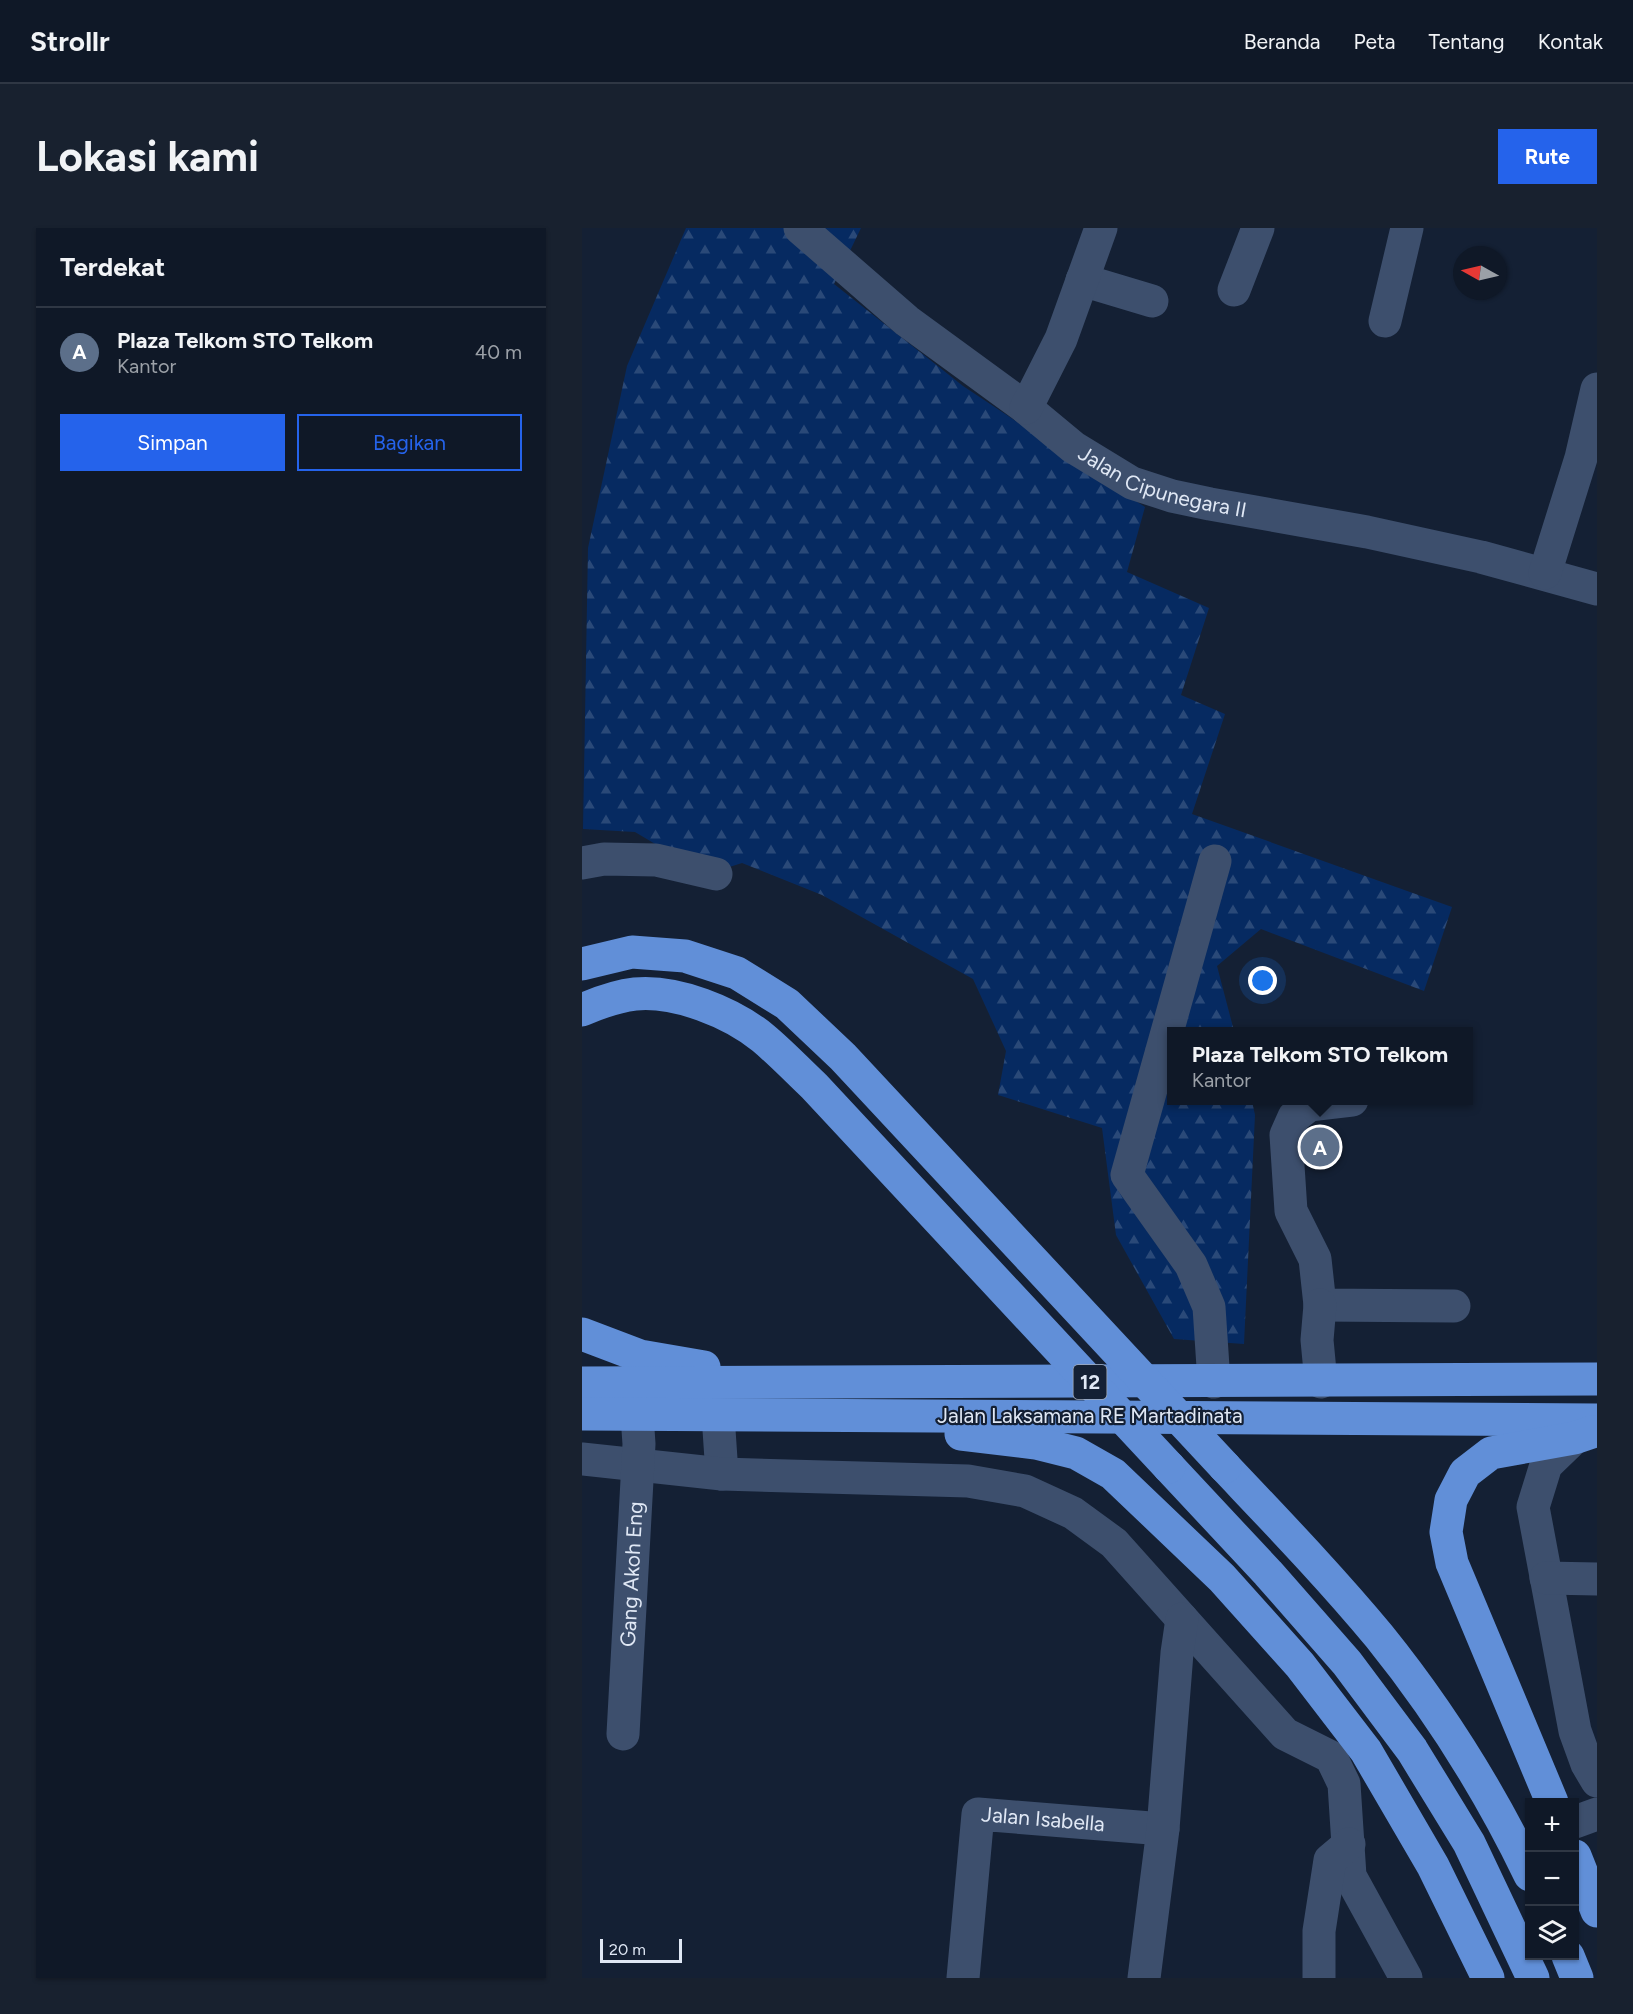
<!DOCTYPE html>
<html lang="id">
<head>
<meta charset="utf-8">
<style>
	body { margin:0; font-family:Figtree,sans-serif; background:#18212f; color:#f1f3f6 }
	.controls { position:absolute; right:18px; bottom:18px; display:grid; overflow:hidden; border-radius:0px; box-shadow:0 2px 4px #0004 }
	.controls button { width:54px; height:54px; display:grid; place-items:center; padding:0; border:0; border-bottom:2px solid #2f3744; background:#0f1827; color:#f1f3f6; font:30px sans-serif }
	.compass { position:absolute; left:871px; top:18px; width:54px; height:54px; border-radius:50%; background:#0f1827; box-shadow:0 2px 4px #0004; rotate:278deg }
	.scale { position:absolute; left:18px; bottom:15px; width:82px; box-sizing:border-box; padding-left:6px; border:3px solid #e0e8f5; border-top:0; font-size:16px; line-height:21px; white-space:nowrap; color:#e0e8f5; -webkit-text-stroke:4px #142034; paint-order:stroke }
	.you { position:absolute; left:681px; top:753px; width:21px; height:21px; margin:-15px; border:4px solid #fff; border-radius:50%; background:#1a73e8; box-shadow:0 0 0 9px #1a73e833 }
	.badge { display:grid; place-items:center; width:39px; height:39px; border-radius:50%; background:#2563eb; color:#fff; font-size:20px; font-weight:700 }
	.pin { position:absolute; translate:-50% -50%; border:3px solid #fff; box-shadow:0 2px 6px #0006 }
	.popup { position:absolute; left:585px; top:799px; width:306px; height:78px; box-sizing:border-box; display:grid; place-content:center; border-radius:0px; background:#0f1827; filter:drop-shadow(0 2px 4px #0005); font-size:20px; white-space:nowrap; color:#9ba0a7 }
	.popup b { font-size:22px; color:#f1f3f6 }
	.popup::after { content:''; position:absolute; left:50%; top:100%; margin-left:-12px; border:12px solid transparent; border-top-color:#0f1827 }
	.list { margin:0; padding:0; list-style:none }
	h2 { display:flex; justify-content:space-between; align-items:center; height:78px; margin:0; padding:0 24px; font-size:26px }
	h2 small { font-size:20px; font-weight:400; color:#9ba0a7 }
	.list li { display:grid; grid-template-columns:39px 1fr auto; gap:18px; align-items:center; box-sizing:border-box; height:90px; padding:0 24px; border-top:2px solid #2f3744 }
	.list b { display:block; font-size:22px; white-space:nowrap }
	.list p { margin:0; font-size:20px; white-space:nowrap; color:#9ba0a7 }
	.list em { font-size:20px; font-style:normal; color:#9ba0a7 }
	.actions { display:flex; gap:12px; padding:18px 24px }
	.actions a { flex:1; padding:14px 0; border:2px solid #2563eb; border-radius:0px; text-align:center; font-size:21px; color:#2563eb }
	.actions .main { background:#2563eb; color:#fff }
	.icon { flex:none; width:33px; height:33px; fill:none; stroke:currentColor; stroke-width:2; stroke-linecap:round; stroke-linejoin:round }
	.map { position:relative; flex:none; width:1015px; height:1750px; overflow:hidden; border-radius:0px }
	header { display:flex; align-items:center; gap:36px; box-sizing:border-box; height:84px; padding:0 30px; background:#0f1827; border-bottom:2px solid #2f3744 }
	header strong { font-size:28px }
	nav { display:flex; gap:33px; margin-inline-start:auto; font-size:21px }
	.intro { display:flex; align-items:center; justify-content:space-between; box-sizing:border-box; height:144px; padding:0 36px }
	h1 { margin:0; font-size:42px }
	.button { padding:15px 27px; border-radius:0px; background:#2563eb; color:#fff; font-size:21px; font-weight:700 }
	main { display:flex; gap:36px; padding:0 36px }
	aside { flex:1; background:#0f1827; border-radius:0px; box-shadow:0 2px 4px #0004 }
	.map>svg:first-child { display:block }
	.forest { fill:url(#forest-firs) }
	.lines { fill:none; stroke-linecap:round; stroke-linejoin:round }
	.minor { stroke:#3d4f6d; stroke-width:33 }
	.highway { stroke:#618fd8; stroke-width:33 }
	.highway-bridge { stroke:#618fd8; stroke-width:33 }
	.labels { text-anchor:middle; stroke-width:4.5; stroke-linejoin:round; paint-order:stroke }
	.shield { fill:#142034; stroke:#a3acbb; stroke-width:1.5 }
	.shield-label { font-size:20px; font-weight:bold; fill:#e0e8f5 }
	.street-label { font-size:21px; fill:#e0e8f5; stroke:#142034 }
</style>
</head>
<body>
<header>
<strong>Strollr</strong>
<nav><a>Beranda</a><a>Peta</a><a>Tentang</a><a>Kontak</a></nav>
</header>
<div class="intro"><h1>Lokasi kami</h1><a class="button">Rute</a></div>
<main>
<aside>
<h2>Terdekat<small></small></h2>
<ul class="list">
<li><span class="badge" style="background:#5c6f8a">A</span><div><b>Plaza Telkom STO Telkom</b><p>Kantor</p></div><em>40 m</em></li>
</ul>
<div class="actions"><a class="main">Simpan</a><a>Bagikan</a></div>
</aside>
<div class="map">
<svg width="1015" height="1750" viewBox="0 0 1015 1750">
	<defs>
		<pattern id="forest-firs" width="22" height="20" patternUnits="userSpaceOnUse" patternTransform="scale(1.5)"><rect width="22" height="20" fill="#062a61"/><path d="M5 1l3.5 6h-7zM16 11l3.5 6h-7z" fill="#2a4978"/></pattern>
	</defs>
	<rect width="100%" height="100%" fill="#142034"/>
	<path class="forest" d="M104 0H279L252 56 381 158 563 279 545 344 627 380 599 467 643 486 610 586 870 679 842 763 679 701 635 738 652 803 590 804V872L670 873 673 887 662 1116 592 1111 534 1007 520 900 416 867 424 823 391 751 240 667 160 635 116 649 85 623 53 604 1 601 6 320 45 138Z"/>
	<g class="lines">
		<g class="minor">
			<path id="s1" d="M218 0 325 93 444 180 491 219 550 255 590 268 628 276 785 304 899 329 1015 361"/>
			<path d="M500 52 570 73"/>
			<path d="M652 62 676 0"/>
			<path d="M803 93 825 0"/>
			<path d="M444 180 479 111 519 0"/>
			<path d="M963 345 999 230 1015 161"/>
			<path d="M0 635 22 631 74 632 134 646"/>
			<path d="M770 872 727 877 712 889 704 907 709 983 733 1031 738 1077 872 1078"/>
			<path d="M738 1077 735 1112 739 1154"/>
			<path d="M632 1154 627 1079 609 1037 545 947 633 633"/>
			<path d="M136 1187 140 1246"/>
			<path d="M992 1210 964 1237 951 1279 993 1503 1005 1536 1015 1553"/>
			<path d="M0 1231 140 1246 386 1253 443 1263 491 1285 532 1315 703 1506 749 1529 762 1556 768 1648 824 1750"/>
			<path d="M964 1350 1015 1351"/>
			<path id="s2" d="M41 1506 57 1216 55 1187"/>
			<path d="M993 1594 1015 1586"/>
			<path id="s3" d="M381 1750 396 1586 581 1601"/>
			<path d="M562 1750 581 1601 595 1425 600 1391"/>
			<path d="M737 1750V1703L748 1632 767 1616"/>
		</g>
		<g class="highway">
			<path d="M0 1106 58 1128 122 1139"/>
			<path d="M0 1155 1015 1151"/>
			<path d="M0 1186 1015 1192"/>
			<path d="M379 1206 454 1215 494 1225 531 1246 640 1350 718 1437 784 1523 851 1638 906 1750"/>
			<path d="M587 1239 686 1345 765 1435 830 1522 887 1615 951 1750"/>
			<path d="M643 1239C695 1294 748 1349 797 1408 856 1481 907 1562 948 1647"/>
			<path d="M970 1574 870 1335 864 1304 869 1272 883 1245 909 1225 992 1210 1010 1204"/>
			<path d="M993 1628 1015 1683"/>
			<path d="M986 1728 995 1750"/>
		</g>
		<g class="highway-bridge">
			<path d="M0 736 50 724 103 728 155 745 205 776 261 829 643 1239"/>
			<path d="M0 782C16 775 35 768 53 766 94 762 149 784 181 810 199 825 215 842 232 858L587 1239"/>
		</g>
	</g>
	<g class="labels">
		<rect class="shield" x="491.5" y="1137" width="33" height="34" rx="4.5"/>
		<g class="shield-label">
			<text x="508" y="1161">12</text>
		</g>
		<g class="street-label">
			<text dy="7" stroke="none"><textPath href="#s1" startOffset="448">Jalan Cipunegara II</textPath></text>
			<text x="508" y="1195">Jalan Laksamana RE Martadinata</text>
			<text dy="7" stroke="none"><textPath href="#s2" startOffset="160">Gang Akoh Eng</textPath></text>
			<text dy="7" stroke="none"><textPath href="#s3" startOffset="230">Jalan Isabella</textPath></text>
		</g>
	</g>
</svg>
<div class="controls">
<button>+</button>
<button>−</button>
<button><svg class="icon" aria-label="layers" viewBox="0 0 24 24"><path d="M12 4l9 5-9 5-9-5zM3 14l9 5 9-5"/></svg></button>
</div>
<svg class="compass" viewBox="-18 -18 36 36"><path d="M0-13l5 13h-10z" fill="#e53935"/><path d="M0 13l5-13h-10z" fill="#9ba0a7"/></svg>
<div class="scale">20 m</div>
<div class="you"></div>
<div class="pin badge" style="left:738px;top:919px;background:#5c6f8a">A</div>
<div class="popup"><b>Plaza Telkom STO Telkom</b>Kantor</div>
</div>
</main>
</body>
</html>
